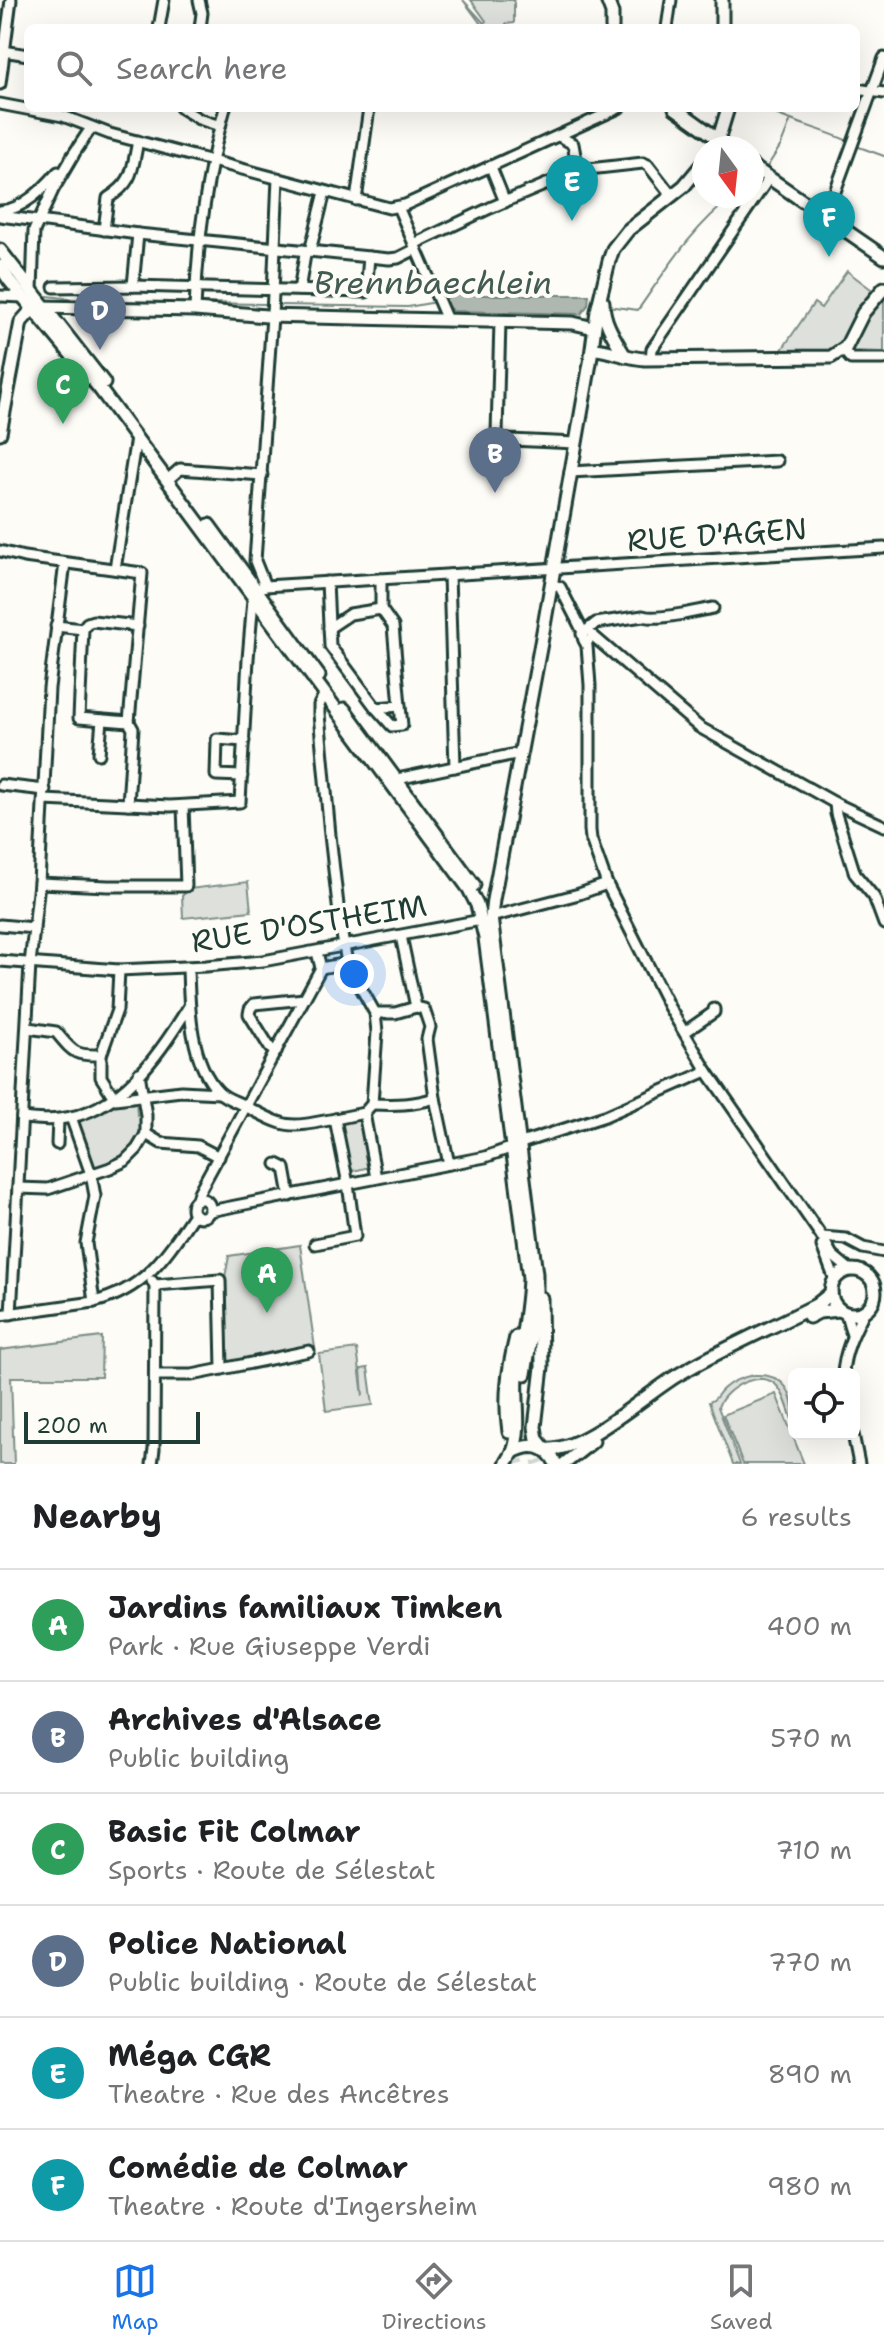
<!DOCTYPE html>
<html lang="en">
<head>
<meta charset="utf-8">
<style>
	body { margin:0; font-family:"Shantell Sans",sans-serif; background:#f2f2f2; color:#202124 }
	.controls { position:absolute; right:24px; bottom:24px; display:grid; overflow:hidden; border-radius:12px; box-shadow:0 8px 32px #0002 }
	.controls button { width:72px; height:72px; display:grid; place-items:center; padding:0; border:0; border-bottom:2px solid #e0e0e0; background:#fff; color:#202124; font:40px sans-serif }
	.compass { position:absolute; left:692px; top:136px; width:72px; height:72px; border-radius:50%; background:#fff; box-shadow:0 8px 32px #0002; rotate:165deg }
	.scale { position:absolute; left:24px; bottom:20px; width:176px; box-sizing:border-box; padding-left:8px; border:4px solid #1f3d34; border-top:0; font-size:22px; line-height:28px; white-space:nowrap; color:#1f3d34; -webkit-text-stroke:6px #fdfcf7; paint-order:stroke }
	.you { position:absolute; left:354px; top:974px; width:28px; height:28px; margin:-20px; border:6px solid #fff; border-radius:50%; background:#1a73e8; box-shadow:0 0 0 12px #1a73e833 }
	.badge { display:grid; place-items:center; width:52px; height:52px; border-radius:50%; background:#1a73e8; color:#fff; font-size:26px; font-weight:700 }
	.pin { position:absolute; translate:-50% -66px; filter:drop-shadow(0 2px 4px #0008) }
	.pin::after { content:''; position:absolute; top:42px; width:28px; height:24px; background:inherit; clip-path:polygon(0 0,100% 0,50% 100%) }
	.list { margin:0; padding:0; list-style:none }
	h2 { display:flex; justify-content:space-between; align-items:center; height:104px; margin:0; padding:0 32px; font-size:34px }
	h2 small { font-size:26px; font-weight:400; color:#757577 }
	.list li { display:grid; grid-template-columns:52px 1fr auto; gap:24px; align-items:center; box-sizing:border-box; height:112px; padding:0 32px; border-top:2px solid #e0e0e0 }
	.list b { display:block; font-size:30px; white-space:nowrap }
	.list p { margin:0; font-size:26px; white-space:nowrap; color:#757577 }
	.list em { font-size:26px; font-style:normal; color:#757577 }
	.icon { flex:none; width:44px; height:44px; fill:none; stroke:currentColor; stroke-width:2; stroke-linecap:round; stroke-linejoin:round }
	.map { position:relative; flex:none; width:884px; height:1464px; overflow:hidden }
	.search { position:absolute; background:#fff; box-shadow:0 8px 32px #0002; left:24px; right:24px; top:24px; height:88px; display:flex; align-items:center; gap:20px; box-sizing:border-box; padding:0 28px; border-radius:12px; color:#757577; font-size:30px }
	.sheet { height:776px; background:#fff }
	nav { display:flex; justify-content:space-around; align-items:center; box-sizing:border-box; height:112px; border-top:2px solid #e0e0e0; background:#fff; font-size:22px; color:#757577 }
	nav a { display:grid; justify-items:center; gap:4px }
	nav .on { color:#1a73e8 }
	.map>svg:first-child { display:block }
	.green { fill:#dde0db; stroke:#7e8e88; stroke-width:2 }
	.water { fill:#aeb8b1; stroke:#75877f; stroke-width:2 }
	.lines { fill:none; stroke-linecap:round; stroke-linejoin:round }
	.stream { stroke:#75877f; stroke-width:2 }
	.major-tunnel { stroke:#d1d6d0; stroke-width:11; stroke-dasharray:11 5.5; stroke-linecap:butt }
	.minor-casing { stroke:#1f3d34; stroke-width:15 }
	.major-casing { stroke:#1f3d34; stroke-width:17 }
	.minor { stroke:#fdfcf7; stroke-width:9 }
	.major { stroke:#fdfcf7; stroke-width:11 }
	.labels { text-anchor:middle; stroke-width:8; stroke-linejoin:round; paint-order:stroke }
	.street-label { font-size:30px; fill:#1f3d34; stroke:#fdfcf7 }
	.water-label { font-size:32px; font-style:italic; fill:#435c53; stroke:#fdfcf7 }
</style>
</head>
<body>
<div class="map">
<svg width="884" height="1464" viewBox="0 0 884 1464">
	<rect width="100%" height="100%" fill="#fdfcf7"/>
	<filter id="ink" filterUnits="userSpaceOnUse"><feTurbulence type="fractalNoise" baseFrequency=".0125" numOctaves="2"/><feDisplacementMap in="SourceGraphic" scale="16" xChannelSelector="R" yChannelSelector="G"/><feConvolveMatrix kernelMatrix="1 2 1 2 8 2 1 2 1" color-interpolation-filters="sRGB"/></filter>
	<g filter="url(#ink)">
		<g class="green">
			<path d="M463 0 484 23 486 21 471 0H514V23L506 24V28H484Z"/>
			<path d="M847 271 875 292 861 305 846 333 838 346 832 351H781L814 303 821 308Z"/>
			<path d="M884 295V352L851 351 850 349 865 316Z"/>
			<path d="M248 882 251 911 183 918 182 896 189 889Z"/>
			<path d="M136 1100 137 1115 142 1114C144 1144 123 1165 94 1168L78 1123 79 1120 113 1104Z"/>
			<path d="M358 1118 361 1119 371 1165 369 1167 354 1171 348 1166 340 1127 342 1122Z"/>
			<path d="M300 1245 315 1348 225 1366V1277L229 1256Z"/>
			<path d="M102 1337 101 1377H11L14 1464H0V1350Z"/>
			<path d="M357 1349 363 1396 361 1369 368 1368 373 1405 326 1411 319 1354Z"/>
			<path d="M754 1375C787 1373 794 1395 794 1424 789 1413 786 1396 778 1387 761 1367 725 1388 718 1407L740 1464H733L709 1402C718 1399 716 1395 723 1389 731 1381 743 1377 754 1375Z"/>
			<path d="M776 1394 804 1464H743L723 1415Z"/>
		</g>
		<path class="water" d="M450 295H589L588 305 581 314 453 311 446 305 445 300Z"/>
		<g class="lines">
			<g class="stream">
				<path d="M762 108C790 122 819 128 848 141"/>
				<path d="M859 147 884 156"/>
				<path d="M767 167 781 145 790 122"/>
				<path d="M47 296 92 301 191 303"/>
				<path d="M199 303 267 304"/>
				<path d="M278 305 408 307 436 302"/>
				<path d="M608 306 638 310C666 270 694 225 734 196"/>
			</g>
			<g class="major-tunnel">
				<path d="M526 1429 538 1464"/>
				<path d="M513 1444 519 1464"/>
			</g>
			<defs>
				<g id="minor">
					<path d="M199 0 202 13 200 28"/>
					<path d="M159 28 164 0"/>
					<path d="M667 28 671 0"/>
					<path d="M3 51 28 55"/>
					<path d="M0 84 11 0"/>
					<path d="M856 89 884 93"/>
					<path d="M0 104 63 116 110 134 389 208 405 205 619 108"/>
					<path d="M181 108 199 119 220 126"/>
					<path d="M559 136 573 144 577 166 580 170"/>
					<path d="M71 158 91 128"/>
					<path d="M491 167 505 202"/>
					<path d="M356 200 369 108"/>
					<path d="M398 207 447 320"/>
					<path d="M0 211C23 210 44 188 58 172"/>
					<path d="M0 216 138 234 389 259 398 258 416 249"/>
					<path d="M826 216 884 58"/>
					<path d="M104 230 108 198C134 182 132 169 138 141"/>
					<path d="M414 244 490 208 580 170 643 163 648 165 672 196"/>
					<path d="M310 251 325 192"/>
					<path d="M133 286 138 234"/>
					<path d="M54 287 133 286 366 292 369 257"/>
					<path d="M299 290 305 255 303 250"/>
					<path d="M32 291 34 231 53 190 73 156"/>
					<path d="M0 296 24 297"/>
					<path d="M195 310C197 242 207 173 225 108"/>
					<path d="M500 321 497 433 501 439 510 440 576 443"/>
					<path d="M843 350 851 359H884"/>
					<path d="M651 359 652 349 769 178"/>
					<path d="M570 472 777 461"/>
					<path d="M172 476 180 469 262 475"/>
					<path d="M0 551 24 557 142 573 129 722 133 729 128 804"/>
					<path d="M115 569 136 438"/>
					<path d="M449 575 455 767"/>
					<path d="M327 582 330 646 376 708 400 706 393 626 381 609V579"/>
					<path d="M551 584 560 587 583 632"/>
					<path d="M265 586 255 561 272 316 278 178"/>
					<path d="M257 590 265 586 884 548"/>
					<path d="M56 626 83 629 87 623 93 621 138 626"/>
					<path d="M329 628 350 614 381 609"/>
					<path d="M83 629 79 718 129 722"/>
					<path d="M592 635 699 727 835 803 884 826"/>
					<path d="M584 640 587 646 590 685V830L591 839 607 884 669 1007 707 1071 822 1237 832 1255 850 1270"/>
					<path d="M588 641 584 640 582 634 596 623 643 616C657 621 696 611 713 608"/>
					<path d="M324 695 319 705V714L330 835 340 923 347 963 375 1013 377 1032 372 1104 364 1113"/>
					<path d="M376 708 392 726 402 725 400 706"/>
					<path d="M99 754 102 720"/>
					<path d="M242 776 216 775 217 739 244 741"/>
					<path d="M397 779 520 753"/>
					<path d="M1 785 45 790"/>
					<path d="M44 800 170 806 240 802 248 659 253 599"/>
					<path d="M835 803 836 814 855 874 874 897 884 924"/>
					<path d="M39 883 108 886H186L183 806"/>
					<path d="M491 917 579 894 607 884"/>
					<path d="M0 925 34 928"/>
					<path d="M401 936 416 1007 424 1009 430 1027 427 1039 435 1098 449 1164"/>
					<path d="M0 961 119 970 206 966 263 961 481 920"/>
					<path d="M188 968C189 1007 190 1063 219 1092 226 1099 238 1102 247 1107 289 1129 288 1128 335 1119"/>
					<path d="M321 968 347 963"/>
					<path d="M119 970 117 1010 101 1055V1077L115 1099 181 1091 220 1093"/>
					<path d="M375 1013H395L416 1007"/>
					<path d="M28 1028 56 1032C73 1052 74 1056 101 1055"/>
					<path d="M685 1032 714 1012V1009"/>
					<path d="M276 1052 270 1048 249 1014 250 1009 254 1004 304 999"/>
					<path d="M139 1073 146 1115V1134"/>
					<path d="M372 1104C395 1105 413 1105 435 1098"/>
					<path d="M71 1117 91 1174 95 1196 86 1243 94 1302"/>
					<path d="M22 1118C34 1119 47 1121 59 1119 120 1113 160 1054 189 1006"/>
					<path d="M521 1143 605 1116 707 1071"/>
					<path d="M57 1144 58 1120"/>
					<path d="M277 1164 285 1168 290 1196"/>
					<path d="M18 1188 48 1189 110 1168 125 1161 137 1149 146 1134 161 1143 198 1146 219 1157"/>
					<circle cx="201" cy="1208" r="9"/>
					<path d="M197 1199 199 1192 321 968 317 952"/>
					<path d="M210 1211 485 1157 513 1147"/>
					<path d="M822 1237 846 1239 863 1248 884 1252"/>
					<path d="M315 1244 355 1236 348 1184 335 1119 364 1113 376 1178"/>
					<path d="M822 1246 835 1280"/>
					<path d="M11 1314 30 964 39 883 49 688 65 563"/>
					<path d="M846 1314 852 1335"/>
					<path d="M0 1315 94 1302C146 1289 166 1255 194 1214"/>
					<path d="M222 1369 309 1351"/>
					<path d="M843 1374C844 1352 854 1332 864 1312"/>
					<path d="M155 1375H192L222 1369 220 1280 155 1285"/>
					<path d="M853 1434 859 1464"/>
					<path d="M152 1464 154 1449 155 1285 152 1281"/>
				</g>
				<g id="major">
					<path d="M607 0 612 13V28"/>
					<path d="M722 0V28"/>
					<path d="M675 108 714 136 726 148"/>
					<path d="M717 144 728 108"/>
					<path d="M752 166 884 257"/>
					<path d="M0 250 104 383"/>
					<path d="M0 266 9 280 99 388 469 889 477 905 485 938 529 1278C528 1312 520 1344 517 1377 515 1402 522 1428 513 1452"/>
					<path d="M603 302C603 322 615 339 625 356"/>
					<path d="M41 307 195 310 267 316 573 323 594 328"/>
					<path d="M596 349C613 351 628 358 645 359L831 357 846 347 863 313 884 288"/>
					<path d="M0 433 21 322 36 305"/>
					<path d="M209 525 319 676"/>
					<path d="M344 709 474 885"/>
					<circle cx="853" cy="1292" r="22"/>
					<path d="M541 1298 542 1367 535 1427 537 1439 545 1449"/>
					<path d="M809 1317 819 1312 839 1310"/>
					<path d="M525 1374 536 1306V1274L491 917 493 900 541 643 590 363 597 311 609 261 613 249 628 230 684 186 704 162"/>
					<path d="M509 1432C504 1399 508 1370 516 1337"/>
					<path d="M545 1449C583 1453 644 1395 678 1375 721 1349 771 1328 816 1305L831 1293"/>
					<path d="M506 1464 513 1452C531 1442 547 1445 556 1464"/>
					<path d="M564 1464 593 1441"/>
				</g>
			</defs>
			<use href="#minor" class="minor-casing"/>
			<use href="#major" class="major-casing"/>
			<use href="#minor" class="minor"/>
			<use href="#major" class="major"/>
		</g>
	</g>
	<g class="labels">
		<g class="street-label">
			<text transform="translate(717 535) rotate(-4)" y="10">RUE D'AGEN</text>
			<text transform="translate(309 924) rotate(-9)" y="10">RUE D'OSTHEIM</text>
		</g>
		<g class="water-label">
			<text x="433" y="294">Brennbaechlein</text>
		</g>
	</g>
</svg>
<div class="controls">
<button><svg class="icon" aria-label="locate" viewBox="0 0 24 24"><circle cx="12" cy="12" r="6"/><path d="M12 2v4M12 18v4M2 12h4M18 12h4"/></svg></button>
</div>
<svg class="compass" viewBox="-18 -18 36 36"><path d="M0-13l5 13h-10z" fill="#e53935"/><path d="M0 13l5-13h-10z" fill="#757577"/></svg>
<div class="scale">200 m</div>
<div class="you"></div>
<div class="pin badge" style="left:267px;top:1313px;background:#2e9e5b">A</div>
<div class="pin badge" style="left:495px;top:493px;background:#5c6f8a">B</div>
<div class="pin badge" style="left:63px;top:424px;background:#2e9e5b">C</div>
<div class="pin badge" style="left:100px;top:350px;background:#5c6f8a">D</div>
<div class="pin badge" style="left:572px;top:221px;background:#0f9aa8">E</div>
<div class="pin badge" style="left:829px;top:257px;background:#0f9aa8">F</div>
<div class="search"><svg class="icon" aria-label="search" viewBox="0 0 24 24"><circle cx="10" cy="10" r="6"/><path d="M15 15l6 6"/></svg>Search here</div>
</div>
<section class="sheet">
<h2>Nearby<small>6 results</small></h2>
<ul class="list">
<li><span class="badge" style="background:#2e9e5b">A</span><div><b>Jardins familiaux Timken</b><p>Park · Rue Giuseppe Verdi</p></div><em>400 m</em></li>
<li><span class="badge" style="background:#5c6f8a">B</span><div><b>Archives d'Alsace</b><p>Public building</p></div><em>570 m</em></li>
<li><span class="badge" style="background:#2e9e5b">C</span><div><b>Basic Fit Colmar</b><p>Sports · Route de Sélestat</p></div><em>710 m</em></li>
<li><span class="badge" style="background:#5c6f8a">D</span><div><b>Police National</b><p>Public building · Route de Sélestat</p></div><em>770 m</em></li>
<li><span class="badge" style="background:#0f9aa8">E</span><div><b>Méga CGR</b><p>Theatre · Rue des Ancêtres</p></div><em>890 m</em></li>
<li><span class="badge" style="background:#0f9aa8">F</span><div><b>Comédie de Colmar</b><p>Theatre · Route d'Ingersheim</p></div><em>980 m</em></li>
</ul>
</section>
<nav>
<a class="on"><svg class="icon" aria-label="map" viewBox="0 0 24 24"><path d="M3 6l6-2 6 2 6-2v14l-6 2-6-2-6 2zM9 4v14M15 6v14"/></svg>Map</a>
<a><svg class="icon" aria-label="directions" viewBox="0 0 24 24"><path d="M12 3l9 9-9 9-9-9zM9 14v-3h6M13 9l2 2-2 2"/></svg>Directions</a>
<a><svg class="icon" aria-label="saved" viewBox="0 0 24 24"><path d="M7 4h10v16l-5-4-5 4z"/></svg>Saved</a>
</nav>
</body>
</html>
